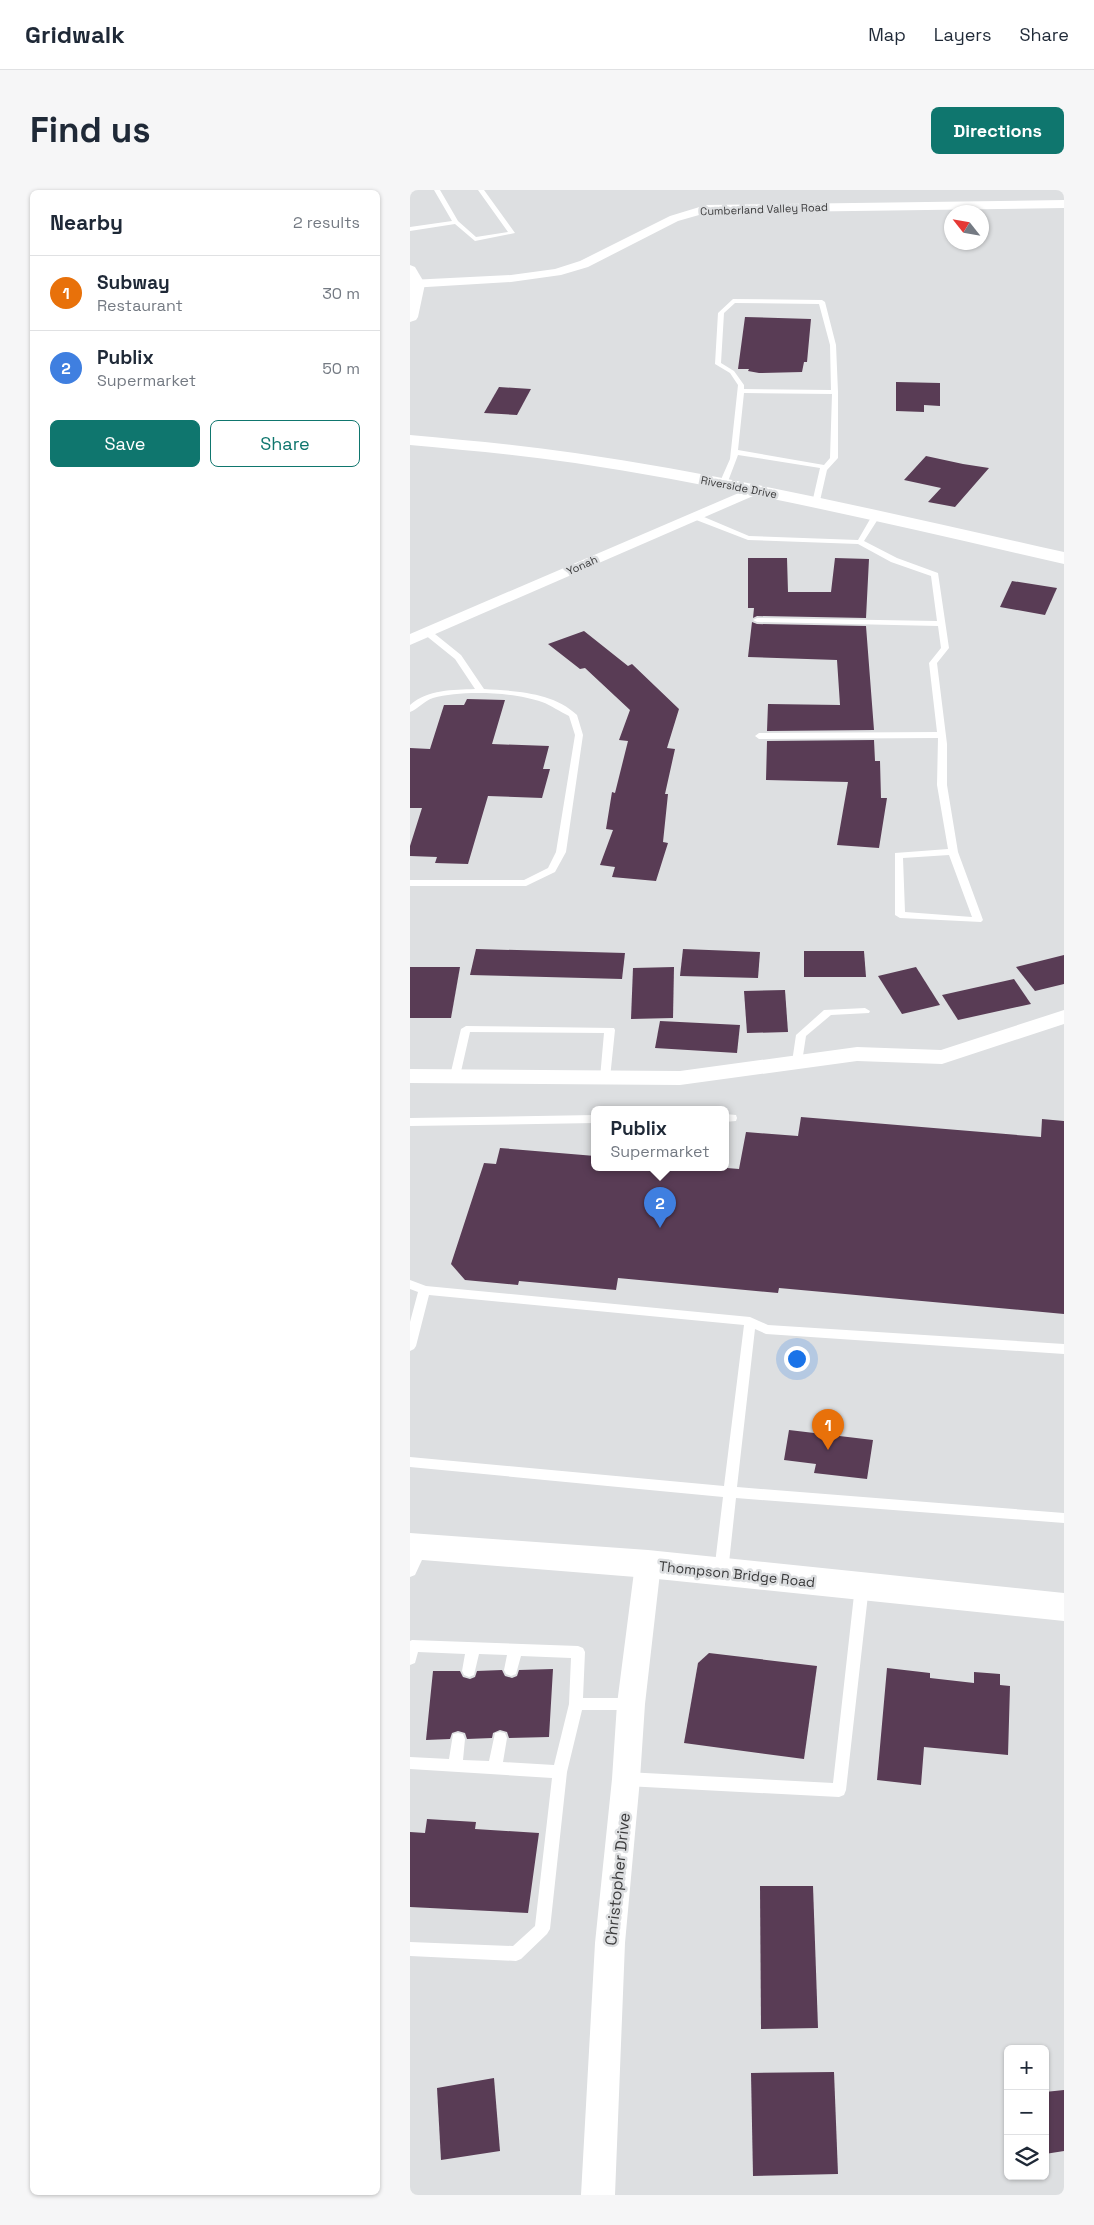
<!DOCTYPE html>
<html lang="en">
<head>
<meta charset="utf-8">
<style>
	body { margin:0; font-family:"Space Grotesk",sans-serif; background:#f6f6f7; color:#1f2937 }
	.controls { position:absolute; right:15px; bottom:15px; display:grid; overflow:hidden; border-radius:8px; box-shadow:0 1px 4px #0004 }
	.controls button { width:45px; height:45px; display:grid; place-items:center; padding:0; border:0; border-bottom:1px solid #e0e1e3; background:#fff; color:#1f2937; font:25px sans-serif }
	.compass { position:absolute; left:534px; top:15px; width:45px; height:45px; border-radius:50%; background:#fff; box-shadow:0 1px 4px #0004; rotate:301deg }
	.you { position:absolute; left:386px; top:1168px; width:18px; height:18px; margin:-12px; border:4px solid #fff; border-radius:50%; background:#1a73e8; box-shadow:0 0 0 8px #1a73e833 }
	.badge { display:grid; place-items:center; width:32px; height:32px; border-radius:50%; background:#0f766e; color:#fff; font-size:16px; font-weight:700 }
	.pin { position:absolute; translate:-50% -41px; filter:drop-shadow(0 1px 2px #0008) }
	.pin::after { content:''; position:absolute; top:26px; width:18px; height:15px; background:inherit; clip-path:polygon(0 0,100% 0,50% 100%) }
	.popup { position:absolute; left:181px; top:916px; width:138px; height:65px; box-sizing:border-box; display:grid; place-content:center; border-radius:8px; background:#fff; filter:drop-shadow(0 1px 4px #0005); font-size:16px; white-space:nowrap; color:#747a83 }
	.popup b { font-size:19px; color:#1f2937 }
	.popup::after { content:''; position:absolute; left:50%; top:100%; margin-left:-10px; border:10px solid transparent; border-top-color:#fff }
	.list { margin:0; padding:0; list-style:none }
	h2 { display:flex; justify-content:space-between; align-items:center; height:65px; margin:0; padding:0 20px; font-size:21px }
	h2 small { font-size:16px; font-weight:400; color:#747a83 }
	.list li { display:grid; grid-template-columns:32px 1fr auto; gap:15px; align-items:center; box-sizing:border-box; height:75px; padding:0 20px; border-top:1px solid #e0e1e3 }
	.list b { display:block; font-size:19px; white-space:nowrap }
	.list p { margin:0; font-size:16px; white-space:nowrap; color:#747a83 }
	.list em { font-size:16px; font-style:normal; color:#747a83 }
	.actions { display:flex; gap:10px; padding:15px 20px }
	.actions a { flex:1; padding:11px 0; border:1px solid #0f766e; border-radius:8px; text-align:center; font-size:18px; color:#0f766e }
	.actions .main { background:#0f766e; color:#fff }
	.icon { flex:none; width:28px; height:28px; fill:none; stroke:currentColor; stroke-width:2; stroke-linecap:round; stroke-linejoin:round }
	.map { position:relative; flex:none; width:654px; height:2005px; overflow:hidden; border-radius:8px }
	header { display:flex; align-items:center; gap:30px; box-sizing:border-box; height:70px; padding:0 25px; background:#fff; border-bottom:1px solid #e0e1e3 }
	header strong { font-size:24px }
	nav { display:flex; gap:28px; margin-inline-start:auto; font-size:18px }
	.intro { display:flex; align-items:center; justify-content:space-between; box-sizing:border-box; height:120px; padding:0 30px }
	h1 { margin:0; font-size:35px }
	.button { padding:12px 22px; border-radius:8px; background:#0f766e; color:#fff; font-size:18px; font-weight:700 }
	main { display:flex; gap:30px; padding:0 30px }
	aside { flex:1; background:#fff; border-radius:8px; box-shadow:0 1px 4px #0004 }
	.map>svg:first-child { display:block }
	.building { fill:#593c55 }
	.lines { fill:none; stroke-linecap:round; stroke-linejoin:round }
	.service { fill:#fff; fill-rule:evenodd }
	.minor { fill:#fff; fill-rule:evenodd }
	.tertiary { fill:#fff; fill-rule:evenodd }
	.trunk { fill:#fff; fill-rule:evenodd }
	.labels { text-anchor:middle; stroke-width:5; stroke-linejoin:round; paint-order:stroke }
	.far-street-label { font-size:11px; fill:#3b3b3c; stroke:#dddfe1 }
	.street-label { font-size:14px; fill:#3b3b3c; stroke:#dddfe1 }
	.near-street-label { font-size:16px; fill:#3b3b3c; stroke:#dddfe1 }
</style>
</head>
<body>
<header>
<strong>Gridwalk</strong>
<nav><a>Map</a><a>Layers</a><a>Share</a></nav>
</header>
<div class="intro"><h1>Find us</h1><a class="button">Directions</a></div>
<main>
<aside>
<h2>Nearby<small>2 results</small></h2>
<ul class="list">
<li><span class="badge" style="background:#e8710a">1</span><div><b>Subway</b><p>Restaurant</p></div><em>30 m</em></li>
<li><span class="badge" style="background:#3f7fe0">2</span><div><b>Publix</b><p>Supermarket</p></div><em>50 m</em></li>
</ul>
<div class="actions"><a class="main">Save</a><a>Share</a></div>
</aside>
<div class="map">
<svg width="654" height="2005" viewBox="0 0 654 2005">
	<rect width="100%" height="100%" fill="#dddfe1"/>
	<g class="building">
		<path d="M335 127 401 129 397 172H394L392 182 349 183 338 181 339 179H328Z"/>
		<path d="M486 192 530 193V216L514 215V222L486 221Z"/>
		<path d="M89 197 121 199 107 225 74 223Z"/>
		<path d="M516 266 553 274 579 278 545 317 518 312 531 298 494 290Z"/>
		<path d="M338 368H377L378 402H421L425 368 459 369 456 428 347 426 343 428 344 418H338Z"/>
		<path d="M602 391 647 398 635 425 590 417Z"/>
		<path d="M342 432 347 434 456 436 464 540 357 541 358 514 430 515 427 470 338 467Z"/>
		<path d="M174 441 218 476 222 474 269 519 257 558 265 559 255 604H258L253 652 258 653 246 691 202 687 205 677 190 675 203 640 196 639 202 602 205 603 218 551 209 550 220 520 175 478 170 479 138 454Z"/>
		<path d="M57 509 95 510 82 554 139 556 133 579H140L132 608 78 606 58 674 25 673 27 667 0 666V656L12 618H0V558L20 559 34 515H54Z"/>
		<path d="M464 550 465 571H470L471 608H477L469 658 427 655 438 592 356 590 357 551Z"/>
		<path d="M66 759 215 763 212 789 60 785Z"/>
		<path d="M273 759 350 762 348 788 270 786Z"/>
		<path d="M394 761H454L456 787H394Z"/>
		<path d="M654 765V794L625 801 606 777Z"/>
		<path d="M0 777H50L41 828H0Z"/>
		<path d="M264 777 263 828 221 829 223 778Z"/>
		<path d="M506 777 530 815 492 824 468 786Z"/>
		<path d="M604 789 621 814 548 830 532 805Z"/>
		<path d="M375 800 378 842 337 843 334 801Z"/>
		<path d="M250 831 330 835 327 863 245 858Z"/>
		<path d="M391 927 631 947 632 929 654 931V1124L369 1098 368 1103 208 1088 206 1100 109 1091 108 1095 55 1090 41 1074 74 973 86 974 90 958 185 966V977H305L329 979 336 942 388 946Z"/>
		<path d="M379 1240 463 1250 457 1289 404 1283 406 1274 374 1270Z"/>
		<path d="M299 1463 407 1476 394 1569 274 1553 288 1473Z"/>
		<path d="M477 1478 520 1483V1488L564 1493V1482L590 1484V1495L600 1496 598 1565 514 1557 511 1595 467 1590Z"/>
		<path d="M143 1479 139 1547 99 1548 97 1542 90 1540 83 1543 82 1548 57 1549 55 1543 48 1541 42 1543 40 1549 16 1550 23 1481H50L53 1487 60 1489 65 1487 67 1481 92 1480 95 1486 102 1488 107 1486 109 1480Z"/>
		<path d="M17 1629 66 1632 65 1639 129 1643 118 1723 0 1717V1642L15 1643Z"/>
		<path d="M350 1696H403L408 1838 351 1839Z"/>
		<path d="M424 1882 428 1984 343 1986 341 1883Z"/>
		<path d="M84 1888 90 1961 31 1970 27 1898Z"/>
		<path d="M654 1900V1961L635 1964V1902Z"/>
	</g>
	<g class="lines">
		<g class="service">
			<path d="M24 0H30L48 31 66 47 98 42 68 0H74L105 43 65 51 45 34 0 41V37L42 31Z"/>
			<path d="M323 109 412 110 415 112 426 155 428 202V268L417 280 409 315 402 313 410 278 328 265 317 294 313 296 309 294 320 269 328 195 320 183 305 174 308 123ZM325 113 409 114 420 155 421 200 334 199V195L324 181 311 173 314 123ZM334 203 422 204 420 268 414 275 328 260Z"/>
			<path d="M281 324H287L339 346 448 350 463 324H466L470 326 454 351 487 368 528 383 539 458 527 473 537 554V595L548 662 573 730 571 732 490 728 485 725V663L538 659 527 595 528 548 349 549 345 546 349 543 527 542 519 473 531 458 528 436 347 432 343 430 347 428 527 431 521 386 481 372 448 354 338 350 281 328ZM539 665 562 727 495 722 493 668Z"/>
			<path d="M14 440H20L51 465 74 499C105 501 143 502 167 525L173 545 156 662 145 682 116 696H0V690H114L138 678 146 662 165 545 159 526C150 522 141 515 132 512 104 502 52 500 23 508 14 511 8 519 0 522V515C18 499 43 500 65 499L45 469 14 444Z"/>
			<path d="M455 818 460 821 459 823 421 825 396 846 392 872 387 875 383 874 382 872 386 845 414 820Z"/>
			<path d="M56 836 204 838 205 840 200 888 195 892 190 888 194 843 60 842 50 886 45 890 41 889 40 886 51 839Z"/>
			<path d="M315 924 326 925 327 928 326 931 315 932Z"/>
			<path d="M185 925V933L0 936V928Z"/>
			<path d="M0 1090 16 1096 340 1127 358 1135 654 1154V1164L356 1144 345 1139 327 1297 654 1323V1333L326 1308 318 1382 316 1386 311 1388 306 1386 304 1382 313 1307 0 1277V1267L314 1296 334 1135 19 1105 6 1156 4 1159 0 1161V1132L8 1102 0 1099Z"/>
			<path d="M11 1352 16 1353 18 1357 5 1385 0 1387V1367L6 1353Z"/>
			<path d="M452 1390 457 1392 459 1396 436 1600 434 1605 429 1607 216 1596 211 1594 209 1589 211 1584 216 1582 423 1593 445 1396 447 1392Z"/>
			<path d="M2 1450 168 1456 173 1458 175 1462 173 1508H221L226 1510 228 1514 226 1518 221 1520H172L157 1582 140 1739 137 1744 111 1769 106 1771 0 1766V1752L103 1756 125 1736 142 1588 0 1579V1567L39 1569 43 1544 48 1543 53 1544 55 1549 53 1570 79 1571 85 1543 90 1542 95 1543 97 1548 93 1572 144 1575 159 1514 161 1468 111 1466 106 1484 101 1486 96 1484 94 1480 97 1465 69 1464 64 1485 59 1487 54 1485 52 1481 55 1464 8 1462 5 1473 0 1475V1451Z"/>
		</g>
		<g class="minor">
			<path d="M654 10V18L296 23 268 31 178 77 151 85 101 92 0 98V90L101 85 145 79 170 71 260 26 296 15Z"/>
			<path d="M345 296 350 297 352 300 350 303 0 455V444Z"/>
			<path d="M654 820V834L532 874 447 871 270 895 0 893V879L270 881 447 857 531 860Z"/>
			<path d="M238 1363 247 1366 251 1374 235 1514 230 1589 215 1753 205 2005H171L185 1753 202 1589 207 1514 225 1374 229 1366Z"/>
		</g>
		<g class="tertiary">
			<path d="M0 75 5 77 15 94 8 127 6 130 0 132Z"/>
			<path d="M0 245C55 250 110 255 165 263 330 287 492 326 654 362V374C492 337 330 298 165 273 110 265 55 260 0 255Z"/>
		</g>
		<path class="trunk" d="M0 1343 238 1360 654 1403V1431L238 1388 0 1369Z"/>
	</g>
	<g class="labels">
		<g class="far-street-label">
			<text transform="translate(354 19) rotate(-2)" y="4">Cumberland Valley Road</text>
			<text transform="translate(329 297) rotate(11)" y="4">Riverside Drive</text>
			<text transform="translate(172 375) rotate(-24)" y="4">Yonah</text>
		</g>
		<g class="street-label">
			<text transform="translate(327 1384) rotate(6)" y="5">Thompson Bridge Road</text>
		</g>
		<g class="near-street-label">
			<text transform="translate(207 1689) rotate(-84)" y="6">Christopher Drive</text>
		</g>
	</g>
</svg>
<div class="controls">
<button>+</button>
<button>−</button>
<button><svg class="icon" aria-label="layers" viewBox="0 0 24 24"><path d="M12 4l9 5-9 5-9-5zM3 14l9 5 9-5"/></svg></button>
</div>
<svg class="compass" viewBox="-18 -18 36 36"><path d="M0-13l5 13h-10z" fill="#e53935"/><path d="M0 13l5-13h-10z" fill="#747a83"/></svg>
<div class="you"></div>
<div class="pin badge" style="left:418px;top:1260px;background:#e8710a">1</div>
<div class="pin badge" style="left:250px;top:1038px;background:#3f7fe0">2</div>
<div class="popup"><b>Publix</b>Supermarket</div>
</div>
</main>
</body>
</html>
